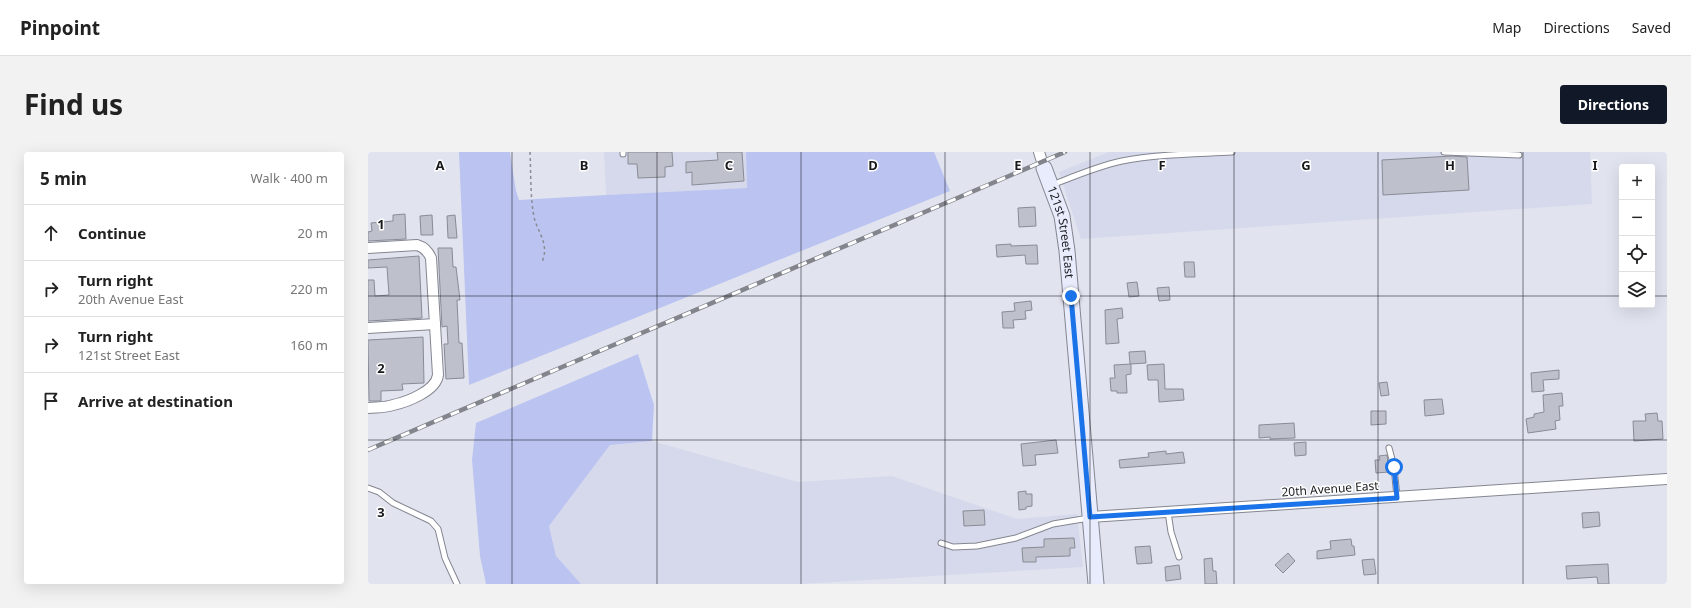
<!DOCTYPE html>
<html lang="en">
<head>
<meta charset="utf-8">
<style>
	body { margin:0; font-family:"Noto Sans",sans-serif; background:#f2f2f2; color:#222 }
	.controls { position:absolute; right:12px; top:12px; display:grid; overflow:hidden; border-radius:4px; box-shadow:0 4px 16px #0002 }
	.controls button { width:36px; height:36px; display:grid; place-items:center; padding:0; border:0; border-bottom:1px solid #e0e0e0; background:#fff; color:#222; font:20px sans-serif }
	.stop { position:absolute; width:12px; height:12px; margin:-9px; border:3px solid #1a73e8; border-radius:50%; background:#fff }
	.stop.end { background:#1a73e8; border-color:#fff; box-shadow:0 1px 4px #0008 }
	.list { margin:0; padding:0; list-style:none }
	h2 { display:flex; justify-content:space-between; align-items:center; height:52px; margin:0; padding:0 16px; font-size:17px }
	h2 small { font-size:13px; font-weight:400; color:#767676 }
	.list li { display:grid; grid-template-columns:26px 1fr auto; gap:12px; align-items:center; box-sizing:border-box; height:56px; padding:0 16px; border-top:1px solid #e0e0e0 }
	.list b { display:block; font-size:15px; white-space:nowrap }
	.list p { margin:0; font-size:13px; white-space:nowrap; color:#767676 }
	.list em { font-size:13px; font-style:normal; color:#767676 }
	.icon { flex:none; width:22px; height:22px; fill:none; stroke:currentColor; stroke-width:2; stroke-linecap:round; stroke-linejoin:round }
	.map { position:relative; flex:none; width:1299px; height:432px; overflow:hidden; border-radius:4px }
	header { display:flex; align-items:center; gap:24px; box-sizing:border-box; height:56px; padding:0 20px; background:#fff; border-bottom:1px solid #e0e0e0 }
	header strong { font-size:19px }
	nav { display:flex; gap:22px; margin-inline-start:auto; font-size:14px }
	.intro { display:flex; align-items:center; justify-content:space-between; box-sizing:border-box; height:96px; padding:0 24px }
	h1 { margin:0; font-size:28px }
	.button { padding:10px 18px; border-radius:4px; background:#111827; color:#fff; font-size:14px; font-weight:700 }
	main { display:flex; gap:24px; padding:0 24px }
	aside { flex:1; background:#fff; border-radius:4px; box-shadow:0 4px 16px #0002 }
	.map>svg:first-child { display:block }
	.built { fill:#d5d9eb }
	.green { fill:#bbc3f1 }
	.building { fill:#bec0cb; stroke:#898b95 }
	.lines { fill:none; stroke-linecap:round; stroke-linejoin:round }
	.lane-casing { stroke:#848690; stroke-width:7 }
	.street-casing { stroke:#848690; stroke-width:12 }
	.secondary-casing { stroke:#848690; stroke-width:17 }
	.path { stroke:#8a8c94; stroke-width:1.5; stroke-dasharray:3 3; stroke-linecap:butt }
	.lane { stroke:#fff; stroke-width:5 }
	.street { stroke:#fff; stroke-width:10 }
	.secondary { stroke:#e9ecfd; stroke-width:15 }
	.rail-casing { stroke:#83858d; stroke-width:4.5 }
	.rail { stroke:#fff; stroke-width:3; stroke-dasharray:9; stroke-linecap:butt }
	.route { stroke:#1a73e8; stroke-width:5 }
	.grid { fill:none; stroke:#191a1e; stroke-width:1; stroke-opacity:0.55 }
	.labels { text-anchor:middle; stroke-width:3; stroke-linejoin:round; paint-order:stroke }
	.street-label { font-size:12px; fill:#191a1e; stroke:#fff }
	.grid-label { font-size:13px; text-anchor:middle; font-weight:bold; fill:#191a1e; stroke:#fff; stroke-width:3; stroke-linejoin:round; paint-order:stroke }
</style>
</head>
<body>
<header>
<strong>Pinpoint</strong>
<nav><a>Map</a><a>Directions</a><a>Saved</a></nav>
</header>
<div class="intro"><h1>Find us</h1><a class="button">Directions</a></div>
<main>
<aside>
<h2>5 min<small>Walk · 400 m</small></h2>
<ul class="list">
<li><svg class="icon" aria-label="ahead" viewBox="0 0 24 24"><path d="M12 20V5M6 11l6-6 6 6"/></svg><div><b>Continue</b></div><em>20 m</em></li>
<li><svg class="icon" aria-label="right" viewBox="0 0 24 24"><path d="M7 20v-9h11M14 6l5 5-5 5"/></svg><div><b>Turn right</b><p>20th Avenue East</p></div><em>220 m</em></li>
<li><svg class="icon" aria-label="right" viewBox="0 0 24 24"><path d="M7 20v-9h11M14 6l5 5-5 5"/></svg><div><b>Turn right</b><p>121st Street East</p></div><em>160 m</em></li>
<li><svg class="icon" aria-label="arrive" viewBox="0 0 24 24"><path d="M6 21V4h12l-3 4 3 4H6"/></svg><div><b>Arrive at destination</b></div></li>
</ul>
</aside>
<div class="map">
<svg width="1299" height="432" viewBox="0 0 1299 432">
	<rect width="100%" height="100%" fill="#e1e4ef"/>
	<g class="built">
		<path d="M236 0H378L380 36 238 43Z"/>
		<path d="M741 0H1222L1224 52 713 87 691 20Z"/>
		<path d="M284 289 430 330 524 324 649 367 709 362 715 415 433 432H213L188 404 181 374 242 293Z"/>
	</g>
	<g class="green">
		<path d="M91 0H142L148 39 151 48 238 43 379 36 378 0H566L582 39 101 233Z"/>
		<path d="M270 202 286 253 284 289 242 293 181 374 188 404 213 432H118L112 404 104 308 108 271Z"/>
	</g>
	<g class="building">
		<path d="M260 0H304L305 14 297 15V25L270 26 269 12H260Z"/>
		<path d="M349 0H374L376 29 324 33V20L318 21V10L350 8Z"/>
		<path d="M1084 4 1099 5 1101 38 1015 43 1014 8Z"/>
		<path d="M667 55 668 74 651 75 650 56Z"/>
		<path d="M37 62 38 87 0 89V80L4 79 3 71 25 69V63Z"/>
		<path d="M64 63 65 83H53L52 64Z"/>
		<path d="M87 63 89 86H80L79 64Z"/>
		<path d="M643 92V94L669 93 670 112H658L657 103 629 105 628 93Z"/>
		<path d="M70 96H84L85 115H88L92 148H89L91 191H94L96 226 78 227 76 192H80L79 174 74 175Z"/>
		<path d="M51 104 54 166 0 169V128H6L7 144 21 143 19 115 0 116V108Z"/>
		<path d="M816 110H826L827 125H817Z"/>
		<path d="M769 130 771 144 761 145 759 131Z"/>
		<path d="M801 135 802 148 791 149 789 136Z"/>
		<path d="M663 149 664 158 657 159 658 167 645 168 646 176H635L634 160 647 159 646 151Z"/>
		<path d="M754 156 755 166 749 167 751 191 738 192 737 158Z"/>
		<path d="M55 185 56 231 34 232 35 238 13 239V249H1L0 188Z"/>
		<path d="M777 199 778 211 762 212 761 200Z"/>
		<path d="M763 212V222L758 223 759 241H749V239H743L742 226H747L746 213Z"/>
		<path d="M796 212 797 237H815L816 248 791 250 790 228H780L779 213Z"/>
		<path d="M1191 218V227L1175 228 1176 239 1164 240 1163 221Z"/>
		<path d="M1019 230 1021 243 1013 244 1011 231Z"/>
		<path d="M1194 241 1195 254H1191L1192 268 1187 269 1188 277 1160 281 1158 267 1166 265V262L1176 260 1175 243Z"/>
		<path d="M1074 247 1076 262 1057 264 1056 248Z"/>
		<path d="M1003 259H1018V272L1003 273Z"/>
		<path d="M1289 261 1290 269H1294L1295 287 1266 289 1265 269H1278L1277 262Z"/>
		<path d="M926 271 927 286 902 287V285L891 286V273Z"/>
		<path d="M688 288 690 301 667 303 668 313 655 314 653 292Z"/>
		<path d="M938 290V303L927 304 926 291Z"/>
		<path d="M798 299V302L815 300 817 311 752 316 751 308 781 305 780 301Z"/>
		<path d="M1019 303 1021 320 1008 321 1007 308H1012L1011 304Z"/>
		<path d="M658 339V342H664V354L658 355V357L651 358 650 340Z"/>
		<path d="M616 358 617 373 596 374 595 359Z"/>
		<path d="M1231 360 1232 374 1215 376 1214 361Z"/>
		<path d="M706 386 707 396H702V404L668 405V410H655L654 396 676 395V387Z"/>
		<path d="M983 387 984 394H986L987 403 949 407V399L963 397 962 389Z"/>
		<path d="M782 394 784 411 769 412 767 395Z"/>
		<path d="M920 401 927 409 915 421 907 413Z"/>
		<path d="M844 406 845 419H848L849 432H837L836 407Z"/>
		<path d="M1006 407 1008 422 996 423 994 408Z"/>
		<path d="M1240 412 1241 432H1230L1229 425 1199 427 1198 414Z"/>
		<path d="M811 413 813 427 798 429 797 415Z"/>
	</g>
	<g class="lines">
		<defs>
			<g id="lane">
				<path d="M255 0V2"/>
				<path d="M1076 0 1151 3"/>
				<path d="M684 33C707 24 730 14 754 9 790 2 827 2 864 0"/>
				<path d="M1021 296 1026 315 1029 345"/>
				<path d="M0 336 11 340 25 351 63 369 70 377 77 406 89 432"/>
				<path d="M800 360 803 380 811 405"/>
				<path d="M573 391 585 395 609 394 648 386 685 372 721 366"/>
			</g>
			<g id="street">
				<path d="M671 0 676 16"/>
				<path d="M0 96 49 93C56 95 60 99 63 106L70 223C68 239 39 250 25 253 17 256 8 255 0 256"/>
				<path d="M0 176 67 172"/>
				<path d="M722 365 1299 327"/>
			</g>
			<g id="secondary">
				<path id="s1" d="M676 16 694 64 699 99 728 432"/>
			</g>
		</defs>
		<use href="#lane" class="lane-casing"/>
		<use href="#street" class="street-casing"/>
		<use href="#secondary" class="secondary-casing"/>
		<path class="path" d="M162 0C163 20 162 50 167 69 172 83 181 94 174 110"/>
		<use href="#lane" class="lane"/>
		<use href="#street" class="street"/>
		<use href="#secondary" class="secondary"/>
		<defs>
			<path id="rail" d="M0 298 697 0"/>
		</defs>
		<use href="#rail" class="rail-casing"/>
		<use href="#rail" class="rail"/>
	</g>
	<g class="lines">
		<path class="route" d="M703 144 722 365 1029 346 1026 315"/>
	</g>
	<path class="grid" d="M144 0V432M289 0V432M433 0V432M577 0V432M722 0V432M866 0V432M1010 0V432M1155 0V432M0 144H1254M1284 144H1299M0 288H1299"/>
	<g class="labels">
		<g class="street-label">
			<text dy="4" stroke="none"><textPath href="#s1" startOffset="67">121st Street East</textPath></text>
			<text transform="translate(962 337) rotate(-4)" y="4">20th Avenue East</text>
		</g>
	</g>
	<g class="grid-label">
		<text x="72" y="18">A</text>
		<text x="216" y="18">B</text>
		<text x="361" y="18">C</text>
		<text x="505" y="18">D</text>
		<text x="650" y="18">E</text>
		<text x="794" y="18">F</text>
		<text x="938" y="18">G</text>
		<text x="1082" y="18">H</text>
		<text x="1227" y="18">I</text>
		<text x="13" y="77">1</text>
		<text x="13" y="221">2</text>
		<text x="13" y="365">3</text>
	</g>
</svg>
<div class="controls">
<button>+</button>
<button>−</button>
<button><svg class="icon" aria-label="locate" viewBox="0 0 24 24"><circle cx="12" cy="12" r="6"/><path d="M12 2v4M12 18v4M2 12h4M18 12h4"/></svg></button>
<button><svg class="icon" aria-label="layers" viewBox="0 0 24 24"><path d="M12 4l9 5-9 5-9-5zM3 14l9 5 9-5"/></svg></button>
</div>
<div class="stop" style="left:1026px;top:315px"></div>
<div class="stop end" style="left:703px;top:144px"></div>
</div>
</main>
</body>
</html>
